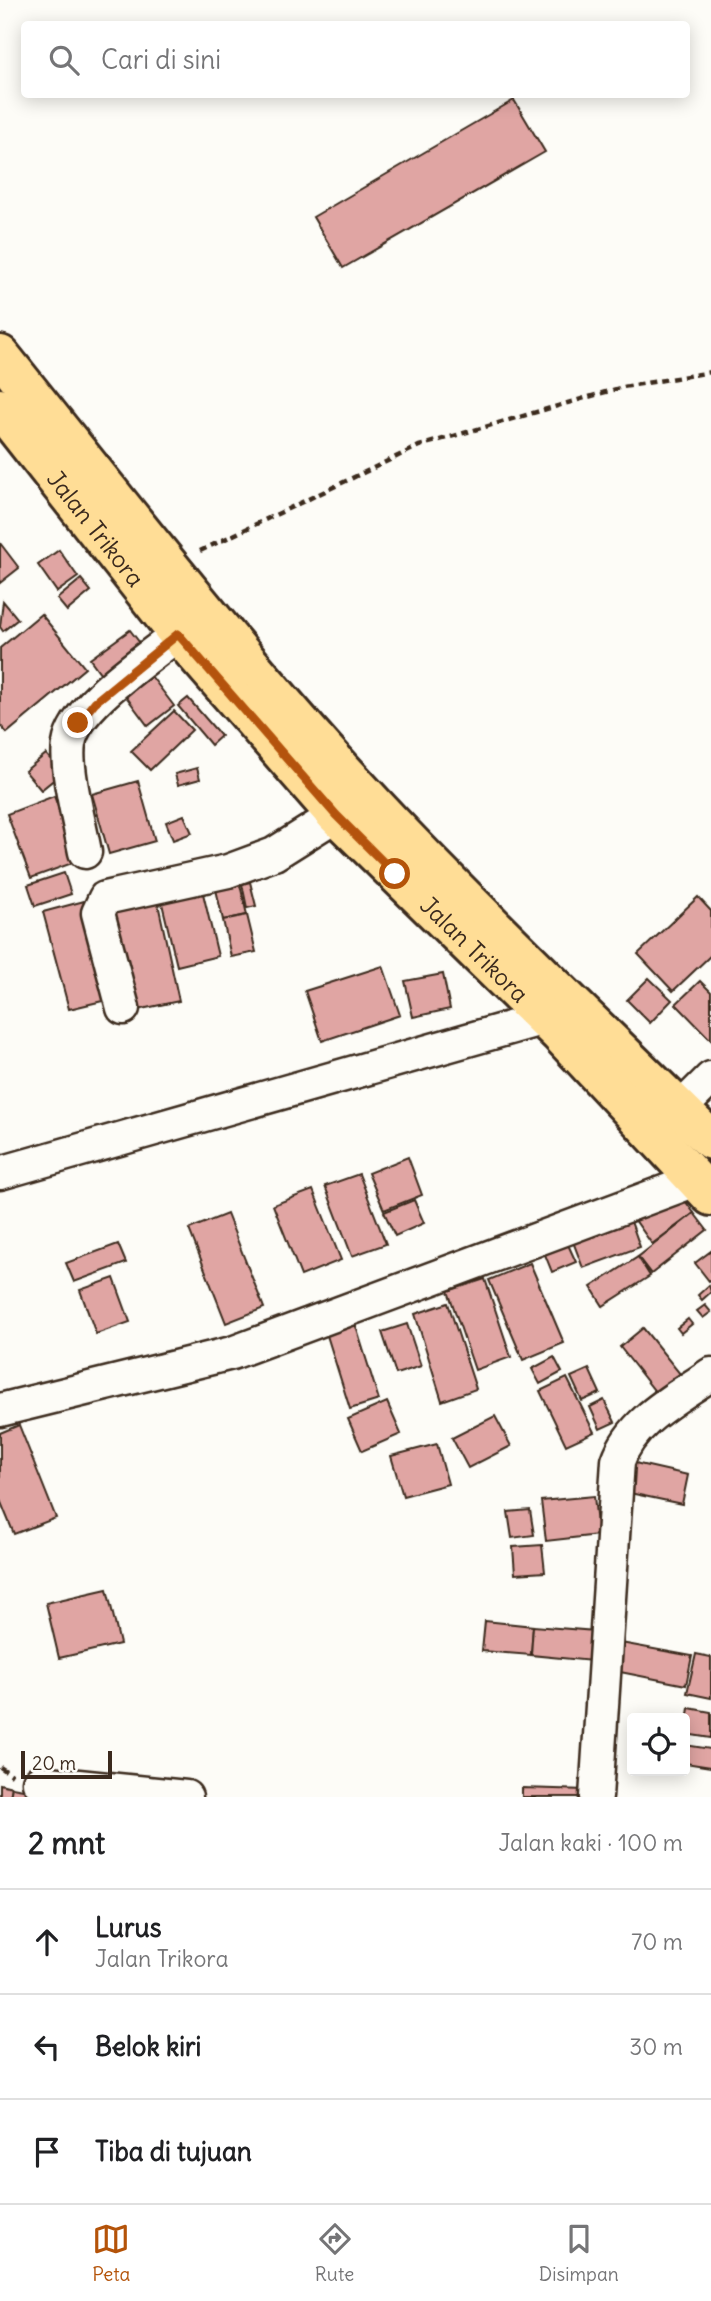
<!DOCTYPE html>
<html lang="id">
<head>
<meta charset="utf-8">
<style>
	body { margin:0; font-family:Delius,sans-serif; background:#f6f6f6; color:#202124 }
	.controls { position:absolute; right:21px; bottom:21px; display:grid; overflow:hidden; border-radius:7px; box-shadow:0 4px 18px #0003 }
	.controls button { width:63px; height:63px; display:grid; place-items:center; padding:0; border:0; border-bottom:2px solid #e0e0e0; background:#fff; color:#202124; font:35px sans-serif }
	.scale { position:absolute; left:21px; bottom:18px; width:91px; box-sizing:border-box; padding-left:7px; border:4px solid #3b2a1e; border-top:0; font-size:19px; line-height:24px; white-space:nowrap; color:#3b2a1e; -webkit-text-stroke:5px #fdfcf7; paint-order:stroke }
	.stop { position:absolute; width:21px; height:21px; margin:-16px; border:5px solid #b45309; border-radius:50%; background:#fff }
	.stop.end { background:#b45309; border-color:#fff; box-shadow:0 2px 7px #0008 }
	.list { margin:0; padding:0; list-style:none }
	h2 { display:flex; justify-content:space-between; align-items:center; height:91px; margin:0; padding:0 28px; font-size:30px }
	h2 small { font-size:23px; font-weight:400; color:#757577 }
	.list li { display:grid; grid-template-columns:46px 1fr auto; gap:21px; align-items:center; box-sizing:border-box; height:105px; padding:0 28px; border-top:2px solid #e0e0e0 }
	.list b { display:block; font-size:26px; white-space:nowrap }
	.list p { margin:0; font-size:23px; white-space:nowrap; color:#757577 }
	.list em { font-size:23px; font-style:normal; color:#757577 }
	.icon { flex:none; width:38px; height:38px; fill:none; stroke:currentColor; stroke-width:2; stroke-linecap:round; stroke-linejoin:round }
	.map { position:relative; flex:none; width:711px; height:1797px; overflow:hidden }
	.search { position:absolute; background:#fff; box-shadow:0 4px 18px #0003; left:21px; right:21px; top:21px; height:77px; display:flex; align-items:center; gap:18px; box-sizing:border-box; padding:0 24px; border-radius:7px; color:#757577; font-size:26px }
	.sheet { height:406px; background:#fff }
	nav { display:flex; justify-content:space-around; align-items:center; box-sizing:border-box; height:98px; border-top:2px solid #e0e0e0; background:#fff; font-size:19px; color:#757577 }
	nav a { display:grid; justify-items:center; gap:4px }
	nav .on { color:#b45309 }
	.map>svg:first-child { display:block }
	.building { fill:#e0a5a3; stroke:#3b2a1e; stroke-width:2 }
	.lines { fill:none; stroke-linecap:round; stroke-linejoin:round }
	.minor-casing { stroke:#3b2a1e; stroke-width:37 }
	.major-casing { stroke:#3b2a1e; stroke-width:44 }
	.path { stroke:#3b2a1e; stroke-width:4.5; stroke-dasharray:7 5; stroke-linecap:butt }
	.minor { stroke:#fdfcf7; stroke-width:32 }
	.major { stroke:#ffdd96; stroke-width:38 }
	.route { stroke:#b45309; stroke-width:9 }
	.labels { text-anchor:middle; stroke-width:7; stroke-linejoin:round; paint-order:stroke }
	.street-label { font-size:24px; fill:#3b2a1e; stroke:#fdfcf7 }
</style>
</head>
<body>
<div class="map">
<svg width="711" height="1797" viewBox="0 0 711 1797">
	<rect width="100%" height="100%" fill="#fdfcf7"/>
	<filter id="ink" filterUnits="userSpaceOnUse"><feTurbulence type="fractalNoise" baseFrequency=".0143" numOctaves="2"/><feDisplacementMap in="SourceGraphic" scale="14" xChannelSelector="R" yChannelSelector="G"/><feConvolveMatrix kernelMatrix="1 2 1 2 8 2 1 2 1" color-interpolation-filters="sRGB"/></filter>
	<g filter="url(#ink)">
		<g class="building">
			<path d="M514 100 545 152 343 268 313 217Z"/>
			<path d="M0 543 19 568 0 583Z"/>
			<path d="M59 550 78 577 57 592 38 565Z"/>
			<path d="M81 579 91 591 67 611 57 599Z"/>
			<path d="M3 601 18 619 3 631 0 627Z"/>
			<path d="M41 614 85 668 7 733 0 725V648Z"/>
			<path d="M130 630 143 647 103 677 90 659Z"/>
			<path d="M145 668 174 706 148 726 119 687Z"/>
			<path d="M188 698 221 736 211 745 178 706Z"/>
			<path d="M174 711 192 730 150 770 131 751Z"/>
			<path d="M46 754 62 773 41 790 25 771Z"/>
			<path d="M197 768 200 779 178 785 175 774Z"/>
			<path d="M138 781 155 841 109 854 92 794Z"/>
			<path d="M54 796 78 861 31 878 7 814Z"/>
			<path d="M184 815 192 833 173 840 166 822Z"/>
			<path d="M64 873 71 894 35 906 28 885Z"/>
			<path d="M239 880 247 915 223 920 215 885Z"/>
			<path d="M250 882 256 906 247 908 242 884Z"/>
			<path d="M201 885 218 956 177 966 160 895Z"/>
			<path d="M698 897 711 911V955L673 991 638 954Z"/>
			<path d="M157 899 179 1001 132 1011 110 909Z"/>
			<path d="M88 900 115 998 69 1009 43 912Z"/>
			<path d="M247 915 256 952 231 957 223 920Z"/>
			<path d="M383 966 400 1015 322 1041 305 991Z"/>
			<path d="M443 974 450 1009 413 1017 405 981Z"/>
			<path d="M649 978 672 1000 650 1023 627 1000Z"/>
			<path d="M700 981 711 992V1040L676 1004Z"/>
			<path d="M408 1157 422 1195 384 1210 368 1173Z"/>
			<path d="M359 1174 386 1244 352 1256 325 1186Z"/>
			<path d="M313 1190 341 1260 301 1276 273 1205Z"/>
			<path d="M677 1190 694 1213 652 1244 635 1220Z"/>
			<path d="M414 1200 424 1223 395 1236 384 1212Z"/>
			<path d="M627 1210 640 1247 583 1268 569 1231Z"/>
			<path d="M694 1213 707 1230 651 1274 638 1257Z"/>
			<path d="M227 1214 264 1308 226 1323 189 1229Z"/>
			<path d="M565 1238 576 1262 552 1272 542 1247Z"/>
			<path d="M118 1244 126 1263 74 1282 66 1263Z"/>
			<path d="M711 1251V1280L709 1281 695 1263Z"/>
			<path d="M638 1257 650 1276 603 1306 591 1287Z"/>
			<path d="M530 1263 564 1343 523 1360 489 1280Z"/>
			<path d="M114 1278 130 1322 96 1334 80 1290Z"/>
			<path d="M485 1279 511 1357 475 1370 448 1291Z"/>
			<path d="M709 1285 711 1292 702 1300 698 1295Z"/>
			<path d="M448 1303 476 1389 442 1401 415 1314Z"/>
			<path d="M705 1305 711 1312 703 1318 697 1311Z"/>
			<path d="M688 1319 692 1324 681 1333 677 1328Z"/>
			<path d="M354 1320 379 1400 350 1409 325 1329Z"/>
			<path d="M407 1324 421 1366 396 1374 382 1332Z"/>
			<path d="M643 1328 681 1375 657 1394 620 1347Z"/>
			<path d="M554 1357 562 1372 540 1384 532 1369Z"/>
			<path d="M589 1369 600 1393 582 1401 571 1377Z"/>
			<path d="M567 1378 594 1432 566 1445 540 1391Z"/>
			<path d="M604 1400 615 1422 600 1429 590 1407Z"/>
			<path d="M387 1402 401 1434 362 1451 348 1419Z"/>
			<path d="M495 1416 511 1446 468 1468 452 1438Z"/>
			<path d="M19 1425 56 1518 14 1534 0 1500V1433Z"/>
			<path d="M437 1444 448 1484 403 1496 391 1456Z"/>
			<path d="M626 1461 688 1475 682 1504 620 1491Z"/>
			<path d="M594 1496 598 1535 546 1541 541 1501Z"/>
			<path d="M530 1510 534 1535 512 1538 508 1512Z"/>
			<path d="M542 1545 545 1572 515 1574 513 1547Z"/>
			<path d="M107 1589 120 1644 59 1658 46 1603Z"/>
			<path d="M485 1621 533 1626 531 1655 482 1651Z"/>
			<path d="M533 1626 595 1631 592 1661 531 1655Z"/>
			<path d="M621 1643 692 1656 686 1685 615 1671Z"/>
			<path d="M696 1654 711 1657V1698L687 1693Z"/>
			<path d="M689 1708 711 1712V1738L685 1734Z"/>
			<path d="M685 1745 711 1749V1767L685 1763Z"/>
			<path d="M0 1784 12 1787 10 1797H0Z"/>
			<path d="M12 1787 29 1790 28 1797H10Z"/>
			<path d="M522 1788 587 1790 586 1797H522Z"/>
		</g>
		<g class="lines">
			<defs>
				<g id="minor">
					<path d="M85 852C80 825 65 769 69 744 74 706 149 658 178 634"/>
					<path d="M123 1008 98 913 105 898 228 871 274 854 336 815"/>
					<path d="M680 1109 711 1078"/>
					<path d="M0 1173 562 1013"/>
					<path d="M0 1410 232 1353 696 1180"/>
					<path d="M39 1782 186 1797"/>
					<path d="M596 1797 618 1461C632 1420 677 1398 711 1374"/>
				</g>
				<g id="major">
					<path d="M0 355C131 518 259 685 404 836 504 940 609 1039 711 1140"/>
					<path id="s1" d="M0 408 178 634 336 815 560 1034 711 1196"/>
				</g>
			</defs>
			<use href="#minor" class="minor-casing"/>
			<use href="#major" class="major-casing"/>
			<g class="path">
				<path d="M200 551 419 446 623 387 711 372"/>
				<path d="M0 1767 12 1775"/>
			</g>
			<use href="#minor" class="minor"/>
			<use href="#major" class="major"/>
		</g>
	</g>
	<g class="lines" filter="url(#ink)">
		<path class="route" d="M78 723 95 702 178 634 336 815 395 874"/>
	</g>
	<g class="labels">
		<g class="street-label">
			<text dy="8" stroke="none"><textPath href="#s1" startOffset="154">Jalan Trikora</textPath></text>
			<text dy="8" stroke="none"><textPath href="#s1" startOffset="721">Jalan Trikora</textPath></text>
		</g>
	</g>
</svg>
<div class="controls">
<button><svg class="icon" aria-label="locate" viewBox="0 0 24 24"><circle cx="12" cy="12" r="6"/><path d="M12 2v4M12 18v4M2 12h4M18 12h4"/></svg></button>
</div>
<div class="scale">20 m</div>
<div class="stop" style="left:395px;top:874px"></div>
<div class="stop end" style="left:78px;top:723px"></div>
<div class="search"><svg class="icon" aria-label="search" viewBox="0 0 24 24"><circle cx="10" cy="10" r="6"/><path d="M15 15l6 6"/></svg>Cari di sini</div>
</div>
<section class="sheet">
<h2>2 mnt<small>Jalan kaki · 100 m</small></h2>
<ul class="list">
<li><svg class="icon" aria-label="ahead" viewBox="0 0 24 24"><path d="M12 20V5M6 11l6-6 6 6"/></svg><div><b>Lurus</b><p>Jalan Trikora</p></div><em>70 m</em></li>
<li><svg class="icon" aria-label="left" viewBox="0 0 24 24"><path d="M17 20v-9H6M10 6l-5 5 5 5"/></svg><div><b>Belok kiri</b></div><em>30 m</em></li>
<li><svg class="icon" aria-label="arrive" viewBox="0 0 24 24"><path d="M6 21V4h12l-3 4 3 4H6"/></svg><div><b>Tiba di tujuan</b></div></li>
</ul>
</section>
<nav>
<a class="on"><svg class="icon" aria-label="map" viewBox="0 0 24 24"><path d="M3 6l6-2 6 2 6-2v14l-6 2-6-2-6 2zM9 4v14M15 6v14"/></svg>Peta</a>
<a><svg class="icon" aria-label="directions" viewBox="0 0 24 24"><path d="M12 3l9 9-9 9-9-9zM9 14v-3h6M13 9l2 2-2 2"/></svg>Rute</a>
<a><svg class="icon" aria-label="saved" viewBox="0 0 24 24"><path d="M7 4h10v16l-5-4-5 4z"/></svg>Disimpan</a>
</nav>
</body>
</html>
